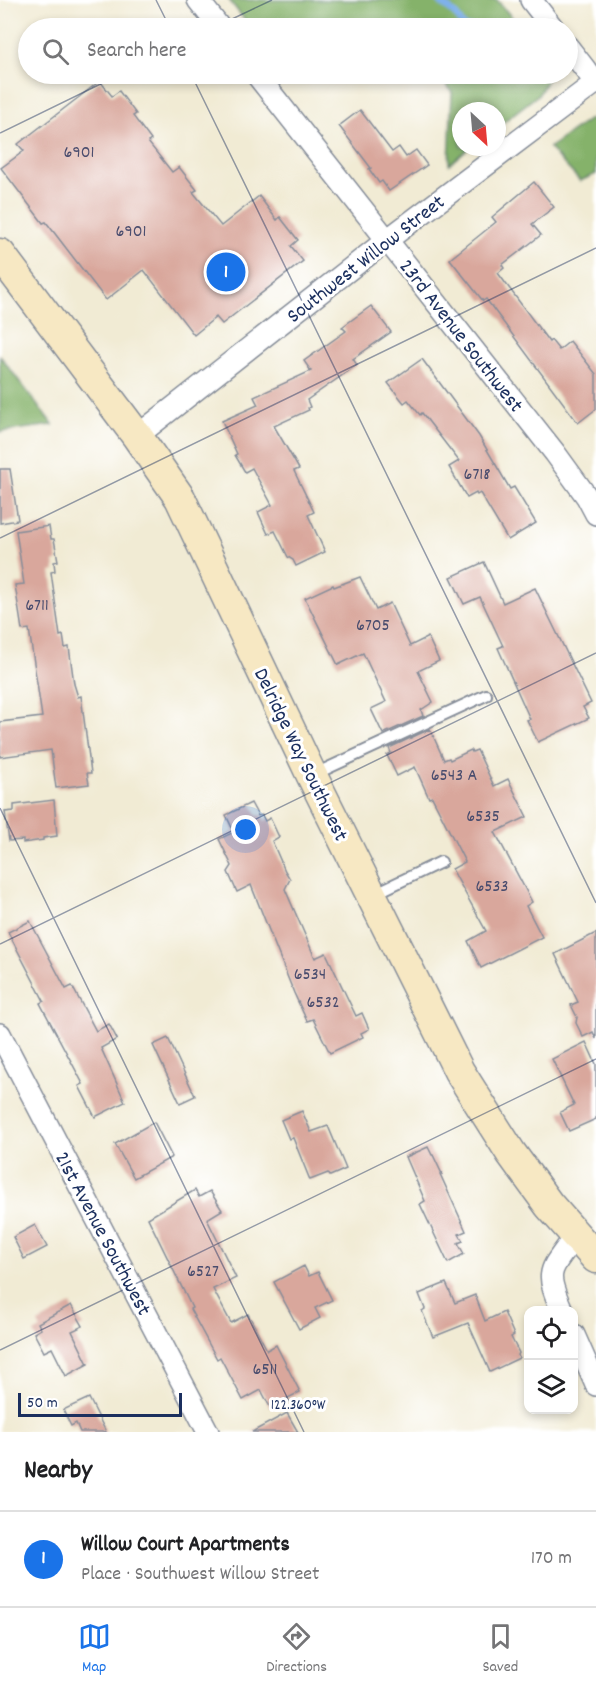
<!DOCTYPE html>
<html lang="en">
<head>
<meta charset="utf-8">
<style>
	body { margin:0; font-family:Dekko,sans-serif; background:#f6f6f6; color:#202124 }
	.controls { position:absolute; right:18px; bottom:18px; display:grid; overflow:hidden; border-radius:12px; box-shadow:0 3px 9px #0003 }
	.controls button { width:54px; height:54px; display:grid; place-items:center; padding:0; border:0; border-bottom:2px solid #e0e0e0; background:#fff; color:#202124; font:30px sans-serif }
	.compass { position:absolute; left:452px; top:102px; width:54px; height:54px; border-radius:50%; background:#fff; box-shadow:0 3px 9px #0003; rotate:154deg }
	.scale { position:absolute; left:18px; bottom:15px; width:164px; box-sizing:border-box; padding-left:6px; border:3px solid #1b2f5e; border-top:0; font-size:16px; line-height:21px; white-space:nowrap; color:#1b2f5e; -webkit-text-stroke:4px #fff; paint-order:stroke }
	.you { position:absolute; left:246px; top:830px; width:21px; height:21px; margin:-15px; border:4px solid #fff; border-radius:50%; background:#1a73e8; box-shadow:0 0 0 9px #1a73e833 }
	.badge { display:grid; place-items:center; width:39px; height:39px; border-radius:50%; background:#1a73e8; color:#fff; font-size:20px; font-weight:700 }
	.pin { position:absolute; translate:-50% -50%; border:3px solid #fff; box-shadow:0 2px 6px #0006 }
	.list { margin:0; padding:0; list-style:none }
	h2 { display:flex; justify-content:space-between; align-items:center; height:78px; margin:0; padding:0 24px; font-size:26px }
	h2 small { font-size:20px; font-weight:400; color:#757577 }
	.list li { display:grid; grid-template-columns:39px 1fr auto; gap:18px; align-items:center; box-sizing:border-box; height:96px; padding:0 24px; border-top:2px solid #e0e0e0 }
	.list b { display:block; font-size:22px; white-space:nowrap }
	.list p { margin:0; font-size:20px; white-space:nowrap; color:#757577 }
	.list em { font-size:20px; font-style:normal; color:#757577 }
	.icon { flex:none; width:33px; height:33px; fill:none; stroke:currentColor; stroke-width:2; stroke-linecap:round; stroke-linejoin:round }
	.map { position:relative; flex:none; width:596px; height:1432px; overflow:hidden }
	.search { position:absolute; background:#fff; box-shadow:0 3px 9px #0003; left:18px; right:18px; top:18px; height:66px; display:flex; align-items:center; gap:15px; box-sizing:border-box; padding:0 21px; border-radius:33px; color:#757577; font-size:22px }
	.sheet { height:174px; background:#fff }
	nav { display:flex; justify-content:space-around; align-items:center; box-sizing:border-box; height:84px; border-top:2px solid #e0e0e0; background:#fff; font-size:16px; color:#757577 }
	nav a { display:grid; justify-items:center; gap:3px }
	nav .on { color:#1a73e8 }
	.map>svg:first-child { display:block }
	.forest { fill:#85b26a; stroke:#507064; stroke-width:1.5 }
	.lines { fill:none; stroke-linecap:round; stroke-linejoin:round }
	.stream { stroke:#7fb1eb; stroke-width:7 }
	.building { fill:#d9a79c }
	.service-casing { stroke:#868d99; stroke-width:14 }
	.minor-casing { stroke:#868d99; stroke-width:24 }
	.secondary-casing { stroke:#868d99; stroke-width:33 }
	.service { stroke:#fff; stroke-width:10 }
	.minor { stroke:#fff; stroke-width:21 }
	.secondary { stroke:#f7e8c3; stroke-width:30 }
	.ticks { fill:none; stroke:#1b2f5e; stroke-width:1.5; stroke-opacity:0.45 }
	.labels { text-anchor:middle; stroke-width:6; stroke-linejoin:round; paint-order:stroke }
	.number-label { font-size:18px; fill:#4a4d6e }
	.street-label { font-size:21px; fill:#1b2f5e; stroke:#fff }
	.ticks-label { font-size:15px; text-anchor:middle; fill:#1b2f5e; stroke:#fff; stroke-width:6; stroke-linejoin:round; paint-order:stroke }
</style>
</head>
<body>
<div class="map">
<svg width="596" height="1432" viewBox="0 0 596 1432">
	<rect width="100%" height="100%" fill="#fff"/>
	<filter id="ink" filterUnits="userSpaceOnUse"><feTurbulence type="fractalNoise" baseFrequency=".0167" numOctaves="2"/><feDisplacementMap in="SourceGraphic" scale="12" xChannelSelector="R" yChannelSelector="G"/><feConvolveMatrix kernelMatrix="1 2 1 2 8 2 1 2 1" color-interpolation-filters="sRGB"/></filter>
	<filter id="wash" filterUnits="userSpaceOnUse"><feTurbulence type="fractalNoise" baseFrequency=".008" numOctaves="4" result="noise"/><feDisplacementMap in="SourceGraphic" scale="24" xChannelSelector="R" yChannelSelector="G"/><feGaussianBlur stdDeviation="1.35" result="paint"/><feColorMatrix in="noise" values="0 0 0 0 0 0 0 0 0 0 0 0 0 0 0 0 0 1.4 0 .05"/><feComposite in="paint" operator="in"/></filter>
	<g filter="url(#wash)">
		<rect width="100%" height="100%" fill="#f1ebd4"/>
		<g class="forest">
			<path d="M229 0H497L521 28H310L305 23 297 28H251Z"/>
			<path d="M438 74H549V76L539 94 497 127V111H461V147H470L449 164 452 92Z"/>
			<path d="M596 118V174L580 181 549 148 588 120Z"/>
			<path d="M0 356 53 425 0 432Z"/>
		</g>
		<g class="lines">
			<g class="stream">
				<path d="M438 0 455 14 465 28H471"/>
				<path d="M488 28 505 25 510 28"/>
			</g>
		</g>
		<g id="blocks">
			<g class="building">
				<path d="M100 81 112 96 119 91 136 114 133 116 151 140 148 142 172 172 179 167 197 190 193 192 221 226 259 196 277 220 280 217 298 240 291 246 303 261 222 324 216 317 194 335 144 270 106 300 46 222 43 223 1 168 24 151 18 144Z"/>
				<path d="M360 110 392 152 399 147 406 157 416 150 427 165 389 191 382 181 379 183 369 169 371 168 339 126Z"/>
				<path d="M534 182 554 207 532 224 541 235 502 265 504 268 498 273 549 342 551 340 559 350 570 341 596 374V409L578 423 486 299 483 301 450 259 496 222 492 217Z"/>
				<path d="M371 306 391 332 353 359 357 365 307 400 310 407 308 408 309 410 274 426 299 469 294 471 314 512 308 515 325 552 296 566 293 560 288 557 275 531 268 534 258 512 272 505 252 468 245 472 235 455 237 454 222 421 258 405 254 397 311 371 304 361 346 331 342 327Z"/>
				<path d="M422 359 479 436 510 489 514 487 536 523 508 540 480 493 477 495 476 493 467 498 449 467 459 461 422 413 420 415 408 400 404 403 388 383Z"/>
				<path d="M0 469H10L18 520 0 523Z"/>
				<path d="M49 526 51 539H54L58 561 54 562 55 571 51 572 60 636 63 635 65 648 69 647 74 684 78 697 81 696 91 773H87L89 784 56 788 51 750 0 757V722L42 717 29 629 22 630 15 585 24 584 16 531Z"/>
				<path d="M484 562 503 603 535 588 591 703 583 707 589 718 538 742 527 720 530 719 498 648 503 646 480 597 464 604 451 577Z"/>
				<path d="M360 577 376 610 390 603 410 646 428 637 439 661 418 671 433 702 421 710 423 716 383 734 371 709 386 702 363 653 338 665 305 598 333 585 334 587Z"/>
				<path d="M430 729 444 760 449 758 450 760 471 750 472 752 477 750 494 786 508 779 527 817 495 832 532 902 526 906 542 937 481 968 468 941 486 931 452 869 465 862 432 797 429 798 415 767 397 776 387 755 391 753 389 748Z"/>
				<path d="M54 800 57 836 43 838V840L23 843V840L9 841 5 812 14 811V805Z"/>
				<path d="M251 803 258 816 262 815 265 821 270 818 279 837 272 841 285 871 290 879 285 889 315 958 326 953 356 1016 362 1013 369 1029 361 1033 363 1037 330 1053 313 1019 307 1021 294 993 251 885 237 892 228 872 232 866 219 839 234 832 226 815Z"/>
				<path d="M30 921 66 989 72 986 96 1031 109 1024 117 1039 101 1048 125 1102 95 1117 79 1086 83 1084 40 1003 44 1001 8 932Z"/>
				<path d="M596 933V1039L593 1032 583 1037 576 1023 577 1017 571 1005 578 1002 555 954Z"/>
				<path d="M168 1038 195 1096 180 1103 153 1045Z"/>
				<path d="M586 1042 596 1064V1119L569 1131 560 1112 574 1105 552 1059Z"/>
				<path d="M302 1111 311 1132 328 1126 346 1169 330 1176 328 1173 310 1180 293 1138 289 1139 281 1120Z"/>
				<path d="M154 1122 172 1157 134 1178 115 1144Z"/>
				<path d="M428 1147 432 1155H433L442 1174H440L466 1231 459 1234 463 1241 458 1243 464 1254 448 1263 420 1204 425 1201 406 1157Z"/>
				<path d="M195 1190 199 1197 210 1191 222 1210 207 1219 236 1278 213 1289 231 1323 248 1314 267 1350 276 1345 300 1392 270 1407 261 1390 243 1400 220 1357 217 1359 190 1309 192 1308 148 1218Z"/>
				<path d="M35 1225 47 1247 24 1259 13 1237Z"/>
				<path d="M304 1266 309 1276 318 1272 332 1300 315 1308 320 1318 299 1329 274 1282Z"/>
				<path d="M446 1283 455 1303 475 1295 485 1321 504 1312 514 1335 511 1337 519 1353 518 1355 519 1358 490 1372 468 1323 433 1337 422 1311 425 1309 419 1294Z"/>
				<path d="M71 1305 83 1326 72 1331 88 1364 66 1376 52 1348 44 1352 34 1333 41 1329 38 1323Z"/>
				<path d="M89 1398 106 1432H80L76 1423 71 1426 63 1410Z"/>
				<path d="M287 1413 298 1432H252Z"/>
			</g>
		</g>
	</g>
	<g filter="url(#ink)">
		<use href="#blocks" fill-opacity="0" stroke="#868d99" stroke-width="1.5"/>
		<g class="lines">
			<defs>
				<g id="service">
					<path d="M315 774 486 695"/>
					<path d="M374 894 441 862"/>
				</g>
				<g id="minor">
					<path d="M198 0 220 28"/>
					<path d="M531 0 553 28"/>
					<path d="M568 47 596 83"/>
					<path d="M256 74 555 453 587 497 596 514"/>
					<path d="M137 436 387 240 595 83"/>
					<path d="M0 1034 208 1432"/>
					<path d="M562 1310C543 1269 551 1271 575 1236"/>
					<path d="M574 1335 596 1385"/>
				</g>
				<path id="secondary" d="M0 254 137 436 180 498 312 776 459 1071 511 1153 549 1205 596 1258"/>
			</defs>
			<use href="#service" class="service-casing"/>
			<use href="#minor" class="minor-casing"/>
			<use href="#secondary" class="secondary-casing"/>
			<use href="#service" class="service"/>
			<use href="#minor" class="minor"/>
			<use href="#secondary" class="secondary"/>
		</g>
	</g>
	<path class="ticks" d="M156 0 170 28M213 28 272 0M191 74 596 903M0 133 121 74M0 538 596 248M0 808 304 1432M0 944 596 653M0 1350 596 1059"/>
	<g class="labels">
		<g class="number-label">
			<text x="79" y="157">6901</text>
			<text x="131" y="236">6901</text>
			<text x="477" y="479">6718</text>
			<text x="37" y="610">6711</text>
			<text x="373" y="630">6705</text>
			<text x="454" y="780">6543 A</text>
			<text x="483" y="821">6535</text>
			<text x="492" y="891">6533</text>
			<text x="310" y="979">6534</text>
			<text x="323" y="1007">6532</text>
			<text x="203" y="1276">6527</text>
			<text x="265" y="1374">6511</text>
		</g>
		<g class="street-label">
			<text transform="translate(365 258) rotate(-38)" y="7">Southwest Willow Street</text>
			<text transform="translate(462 335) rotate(52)" y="7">23rd Avenue Southwest</text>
			<text transform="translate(302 754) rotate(64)" y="7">Delridge Way Southwest</text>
			<text transform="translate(104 1233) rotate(62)" y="7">21st Avenue Southwest</text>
		</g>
	</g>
	<g class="ticks-label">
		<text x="298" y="1409">122.360°W</text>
	</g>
</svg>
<div class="controls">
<button><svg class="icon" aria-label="locate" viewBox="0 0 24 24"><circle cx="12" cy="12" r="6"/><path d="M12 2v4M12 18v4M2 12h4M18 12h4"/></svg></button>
<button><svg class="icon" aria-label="layers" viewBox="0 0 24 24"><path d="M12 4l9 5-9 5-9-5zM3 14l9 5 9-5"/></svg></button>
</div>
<svg class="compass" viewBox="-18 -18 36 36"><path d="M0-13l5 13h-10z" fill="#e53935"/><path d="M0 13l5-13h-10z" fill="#757577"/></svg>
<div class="scale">50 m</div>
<div class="you"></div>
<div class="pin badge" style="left:226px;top:272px">1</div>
<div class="search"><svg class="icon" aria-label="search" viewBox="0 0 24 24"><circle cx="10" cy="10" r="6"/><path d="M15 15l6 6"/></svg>Search here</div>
</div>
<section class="sheet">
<h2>Nearby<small></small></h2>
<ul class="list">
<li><span class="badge">1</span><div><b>Willow Court Apartments</b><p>Place · Southwest Willow Street</p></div><em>170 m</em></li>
</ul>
</section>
<nav>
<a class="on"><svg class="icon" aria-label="map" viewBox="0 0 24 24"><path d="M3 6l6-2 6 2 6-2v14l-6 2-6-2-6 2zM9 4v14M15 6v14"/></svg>Map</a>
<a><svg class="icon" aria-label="directions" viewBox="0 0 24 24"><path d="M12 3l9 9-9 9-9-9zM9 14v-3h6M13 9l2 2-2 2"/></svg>Directions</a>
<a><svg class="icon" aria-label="saved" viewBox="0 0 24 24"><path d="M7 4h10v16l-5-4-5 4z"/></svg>Saved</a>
</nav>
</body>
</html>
